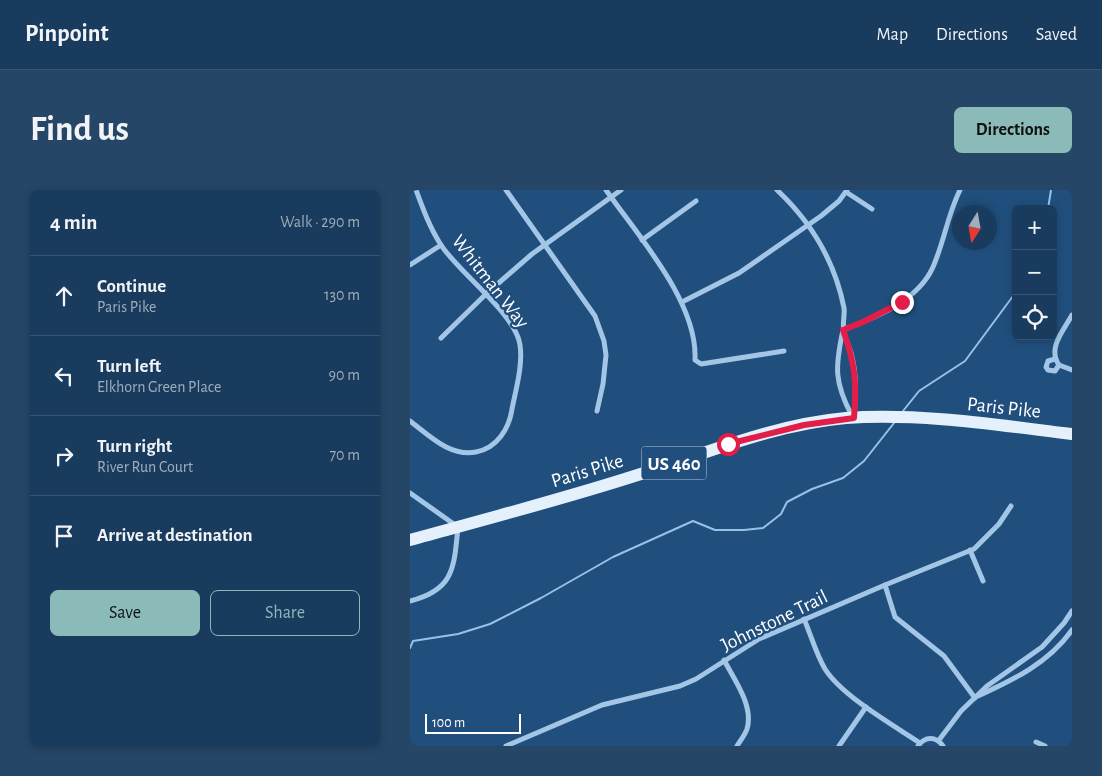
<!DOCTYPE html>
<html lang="en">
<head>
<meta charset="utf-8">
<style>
	body { margin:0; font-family:"Alegreya Sans",sans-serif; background:#254667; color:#f1f3f6 }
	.controls { position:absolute; right:15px; top:15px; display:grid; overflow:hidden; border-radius:8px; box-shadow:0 2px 8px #0003 }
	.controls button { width:45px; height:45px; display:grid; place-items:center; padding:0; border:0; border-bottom:1px solid #365573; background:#183b5e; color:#f1f3f6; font:25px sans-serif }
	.compass { position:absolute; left:542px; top:15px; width:45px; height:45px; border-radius:50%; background:#183b5e; box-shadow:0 2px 8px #0003; rotate:191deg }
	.scale { position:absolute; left:15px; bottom:12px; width:96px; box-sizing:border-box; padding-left:5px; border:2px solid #fff; border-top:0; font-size:14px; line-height:18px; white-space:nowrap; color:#fff; -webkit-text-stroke:4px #204f7d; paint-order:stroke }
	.stop { position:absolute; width:15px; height:15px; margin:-11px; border:4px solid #e11d48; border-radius:50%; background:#fff }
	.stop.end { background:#e11d48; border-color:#fff; box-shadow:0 1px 5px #0008 }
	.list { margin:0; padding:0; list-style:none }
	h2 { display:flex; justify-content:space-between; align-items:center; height:65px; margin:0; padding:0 20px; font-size:21px }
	h2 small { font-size:16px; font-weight:400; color:#9fadbc }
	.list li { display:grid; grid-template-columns:32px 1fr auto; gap:15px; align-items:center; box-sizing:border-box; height:80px; padding:0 20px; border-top:1px solid #365573 }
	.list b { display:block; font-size:19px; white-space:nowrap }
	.list p { margin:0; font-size:16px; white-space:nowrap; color:#9fadbc }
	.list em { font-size:16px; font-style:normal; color:#9fadbc }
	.actions { display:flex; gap:10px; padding:15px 20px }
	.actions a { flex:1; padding:11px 0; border:1px solid #8bbbb9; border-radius:8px; text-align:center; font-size:18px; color:#8bbbb9 }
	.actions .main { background:#8bbbb9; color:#111 }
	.icon { flex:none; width:28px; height:28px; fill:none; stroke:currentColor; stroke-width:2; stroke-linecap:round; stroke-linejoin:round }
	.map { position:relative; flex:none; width:662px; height:556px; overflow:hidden; border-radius:8px }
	header { display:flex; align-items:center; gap:30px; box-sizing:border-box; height:70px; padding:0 25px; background:#183b5e; border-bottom:1px solid #365573 }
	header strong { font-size:24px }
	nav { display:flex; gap:28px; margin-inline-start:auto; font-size:18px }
	.intro { display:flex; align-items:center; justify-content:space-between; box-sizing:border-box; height:120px; padding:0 30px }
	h1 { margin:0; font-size:35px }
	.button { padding:12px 22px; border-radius:8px; background:#8bbbb9; color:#111; font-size:18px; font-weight:700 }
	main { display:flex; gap:30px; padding:0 30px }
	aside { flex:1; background:#183b5e; border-radius:8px; box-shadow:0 2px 8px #0003 }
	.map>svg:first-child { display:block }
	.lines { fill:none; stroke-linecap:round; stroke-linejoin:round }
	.stream { stroke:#97c2e8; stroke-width:2 }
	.street { stroke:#a3c6e7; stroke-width:5 }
	.primary { stroke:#e5f0fd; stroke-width:12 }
	.route { stroke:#e11d48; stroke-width:6 }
	.labels { text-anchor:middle; stroke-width:4.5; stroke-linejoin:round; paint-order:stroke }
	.shield { fill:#204f7d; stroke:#bccad8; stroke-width:1 }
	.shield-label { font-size:19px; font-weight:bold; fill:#fff }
	.street-label { font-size:20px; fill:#fff; stroke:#204f7d }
</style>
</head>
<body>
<header>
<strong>Pinpoint</strong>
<nav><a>Map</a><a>Directions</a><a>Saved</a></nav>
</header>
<div class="intro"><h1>Find us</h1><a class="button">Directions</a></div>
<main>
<aside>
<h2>4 min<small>Walk · 290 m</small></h2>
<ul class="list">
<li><svg class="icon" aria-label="ahead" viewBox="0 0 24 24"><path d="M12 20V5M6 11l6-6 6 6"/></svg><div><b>Continue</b><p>Paris Pike</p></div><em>130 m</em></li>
<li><svg class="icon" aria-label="left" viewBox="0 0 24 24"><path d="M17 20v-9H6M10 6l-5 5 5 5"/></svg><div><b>Turn left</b><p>Elkhorn Green Place</p></div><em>90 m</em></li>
<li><svg class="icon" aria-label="right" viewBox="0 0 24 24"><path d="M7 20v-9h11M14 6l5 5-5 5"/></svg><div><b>Turn right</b><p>River Run Court</p></div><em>70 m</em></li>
<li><svg class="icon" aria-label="arrive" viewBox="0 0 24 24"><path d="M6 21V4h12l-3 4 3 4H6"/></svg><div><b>Arrive at destination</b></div></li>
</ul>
<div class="actions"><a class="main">Save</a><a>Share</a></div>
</aside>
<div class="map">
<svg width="662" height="556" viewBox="0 0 662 556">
	<rect width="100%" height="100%" fill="#204f7d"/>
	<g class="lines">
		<g class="stream">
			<path d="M638 19 641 0"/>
			<path d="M493 221 509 201 555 171 606 102"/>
			<path d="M0 458 3 451 48 444 80 434 131 408 203 367 283 331 305 340H334L353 338 371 324 377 312 402 299 433 288 454 271 484 233"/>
		</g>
		<g class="street">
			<path d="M96 0 185 126 194 151 196 165 193 194 187 221"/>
			<path d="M196 0C228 46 288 112 285 170L291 174 374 161"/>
			<path d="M367 0C401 32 425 72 434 118 435 126 432 134 434 141 435 149 439 156 441 163 447 185 446 205 444 228"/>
			<path d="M436 2 462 19"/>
			<path d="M232 50 286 11"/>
			<path d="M0 75 31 55"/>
			<path d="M272 112 329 83 411 26 429 11 437 0"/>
			<path d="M662 125C654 140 637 158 649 175L662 180"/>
			<path d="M433 140C466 127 508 111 523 77 534 52 538 24 550 0"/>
			<path d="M433 140C425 177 424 192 442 226"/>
			<path d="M31 148 76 104 122 64 211 0"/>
			<path d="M645 169 638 171 636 177 638 180 645 181 649 175"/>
			<path d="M0 231C20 246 40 267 66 262 87 258 99 239 102 219 106 199 113 175 110 155 106 124 49 83 31 55 20 38 13 19 6 0"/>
			<path d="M0 303 48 337C44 376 45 400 0 411"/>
			<path d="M560 360 573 391"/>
			<path d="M475 395 485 427 534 466 565 508"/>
			<path d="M394 429C401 445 406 464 415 479 432 506 483 535 510 553"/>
			<path d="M314 470C324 489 344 516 337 539 335 545 330 551 327 556"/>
			<path d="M568 506C603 490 639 473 662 440"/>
			<path d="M529 550 551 521 577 496 632 457 654 433 662 421"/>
			<path d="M626 552 635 556"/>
			<path d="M96 556 192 515 270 496 286 489 349 449 475 395 564 359 589 334 601 316"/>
			<path d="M429 556 456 517"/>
			<path d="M508 556C515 546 526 546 533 556"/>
		</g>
		<path class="primary" d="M0 350C80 328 161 307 240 281 304 260 368 234 436 228 512 223 587 235 662 244"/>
	</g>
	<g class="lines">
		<path class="route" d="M318 254 394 235 444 228C447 193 445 173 433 140L453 132 492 112"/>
	</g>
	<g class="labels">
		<rect class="shield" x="231.5" y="256.5" width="65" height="33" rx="4"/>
		<g class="shield-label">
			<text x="264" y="280">US 460</text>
		</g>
		<g class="street-label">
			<text transform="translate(81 91) rotate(52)" y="7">Whitman Way</text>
			<text transform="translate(594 217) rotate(6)" y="7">Paris Pike</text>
			<text transform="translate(177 280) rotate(-17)" y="7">Paris Pike</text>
			<text transform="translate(364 430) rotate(-26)" y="7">Johnstone Trail</text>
		</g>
	</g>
</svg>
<div class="controls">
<button>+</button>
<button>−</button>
<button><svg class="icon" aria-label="locate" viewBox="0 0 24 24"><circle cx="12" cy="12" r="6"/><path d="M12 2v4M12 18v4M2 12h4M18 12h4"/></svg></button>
</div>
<svg class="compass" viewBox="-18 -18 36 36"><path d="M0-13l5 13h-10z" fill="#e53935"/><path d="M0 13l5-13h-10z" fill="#9fadbc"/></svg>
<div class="scale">100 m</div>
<div class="stop" style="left:318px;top:254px"></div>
<div class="stop end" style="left:492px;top:112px"></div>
</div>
</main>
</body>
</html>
